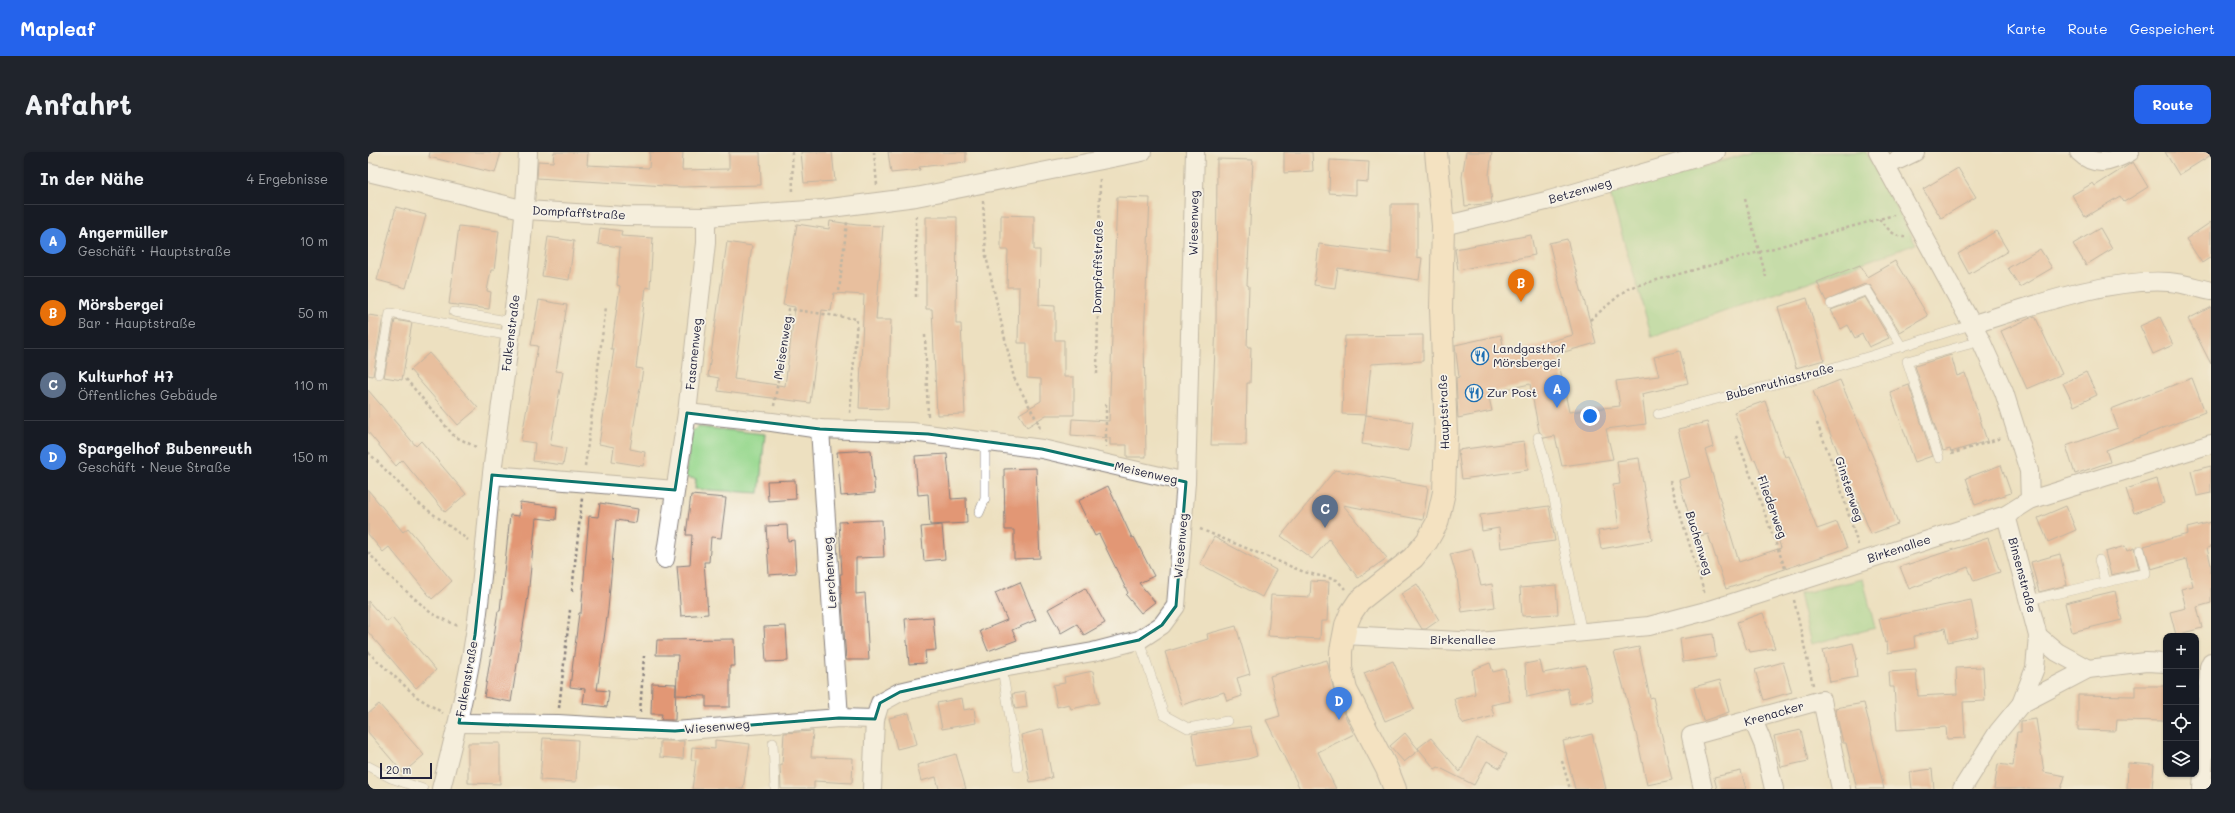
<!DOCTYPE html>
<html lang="de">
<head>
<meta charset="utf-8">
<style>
	body { margin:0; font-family:Mali,sans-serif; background:#20242c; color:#f1f3f6 }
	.controls { position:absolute; right:12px; bottom:12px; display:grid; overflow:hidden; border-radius:8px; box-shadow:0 1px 3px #0004 }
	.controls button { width:36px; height:36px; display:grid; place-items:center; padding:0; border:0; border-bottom:1px solid #363941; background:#171b24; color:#f1f3f6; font:20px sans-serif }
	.scale { position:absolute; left:12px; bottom:10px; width:52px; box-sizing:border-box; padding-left:4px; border:2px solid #22223b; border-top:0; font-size:11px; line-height:14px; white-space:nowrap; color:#22223b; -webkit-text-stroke:3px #f7f3e8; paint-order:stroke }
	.you { position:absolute; left:1222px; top:264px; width:14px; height:14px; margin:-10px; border:3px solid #fff; border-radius:50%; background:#1a73e8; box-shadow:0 0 0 6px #1a73e833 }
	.badge { display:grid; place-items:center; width:26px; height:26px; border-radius:50%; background:#2563eb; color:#fff; font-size:13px; font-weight:700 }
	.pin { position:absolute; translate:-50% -33px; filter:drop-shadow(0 1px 2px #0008) }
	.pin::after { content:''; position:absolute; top:21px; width:14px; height:12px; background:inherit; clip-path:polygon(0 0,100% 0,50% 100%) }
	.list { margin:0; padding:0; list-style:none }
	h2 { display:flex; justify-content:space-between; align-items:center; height:52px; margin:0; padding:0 16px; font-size:17px }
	h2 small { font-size:13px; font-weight:400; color:#9ea1a6 }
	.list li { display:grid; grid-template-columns:26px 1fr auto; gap:12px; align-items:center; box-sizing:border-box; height:72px; padding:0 16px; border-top:1px solid #363941 }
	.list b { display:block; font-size:15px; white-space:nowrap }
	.list p { margin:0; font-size:13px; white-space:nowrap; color:#9ea1a6 }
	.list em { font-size:13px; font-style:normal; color:#9ea1a6 }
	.icon { flex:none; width:22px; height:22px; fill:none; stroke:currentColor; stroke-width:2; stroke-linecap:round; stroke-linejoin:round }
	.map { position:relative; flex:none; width:1843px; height:637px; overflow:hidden; border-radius:8px }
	header { display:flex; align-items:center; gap:24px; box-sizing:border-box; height:56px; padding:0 20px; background:#2563eb; color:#fff }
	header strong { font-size:19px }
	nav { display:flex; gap:22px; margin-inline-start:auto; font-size:14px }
	.intro { display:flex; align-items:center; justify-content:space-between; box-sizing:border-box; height:96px; padding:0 24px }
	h1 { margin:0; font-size:28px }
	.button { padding:10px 18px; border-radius:8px; background:#2563eb; color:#fff; font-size:14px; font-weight:700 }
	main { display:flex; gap:24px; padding:0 24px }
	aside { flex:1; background:#171b24; border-radius:8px; box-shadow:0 1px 3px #0004 }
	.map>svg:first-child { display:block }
	.green { fill:#97d88e; stroke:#5c7d64 }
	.building { fill:#e29774 }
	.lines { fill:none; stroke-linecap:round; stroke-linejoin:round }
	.lane-casing { stroke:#88817e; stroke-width:10 }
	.street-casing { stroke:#88817e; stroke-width:20 }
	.secondary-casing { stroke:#88817e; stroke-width:24 }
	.path { stroke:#88817e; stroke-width:2.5; stroke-dasharray:3 3; stroke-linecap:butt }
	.lane { stroke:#fff; stroke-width:9 }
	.street { stroke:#fff; stroke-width:18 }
	.secondary { stroke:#fce5c4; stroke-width:22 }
	.marked { fill:none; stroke:#0f766e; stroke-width:3; stroke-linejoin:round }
	.labels { text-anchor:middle; stroke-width:3.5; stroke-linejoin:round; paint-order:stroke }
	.street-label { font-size:12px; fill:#22223b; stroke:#f7f3e8 }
	.poi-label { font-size:12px; fill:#22223b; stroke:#f7f3e8; text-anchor:start }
</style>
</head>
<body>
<header>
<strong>Mapleaf</strong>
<nav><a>Karte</a><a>Route</a><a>Gespeichert</a></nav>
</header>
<div class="intro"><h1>Anfahrt</h1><a class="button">Route</a></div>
<main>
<aside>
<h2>In der Nähe<small>4 Ergebnisse</small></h2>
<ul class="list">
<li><span class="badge" style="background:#3f7fe0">A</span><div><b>Angermüller</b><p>Geschäft · Hauptstraße</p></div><em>10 m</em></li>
<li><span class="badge" style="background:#e8710a">B</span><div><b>Mörsbergei</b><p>Bar · Hauptstraße</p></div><em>50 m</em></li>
<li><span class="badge" style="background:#5c6f8a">C</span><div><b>Kulturhof H7</b><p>Öffentliches Gebäude</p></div><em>110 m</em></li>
<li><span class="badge" style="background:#3f7fe0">D</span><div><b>Spargelhof Bubenreuth</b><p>Geschäft · Neue Straße</p></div><em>150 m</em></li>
</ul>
</aside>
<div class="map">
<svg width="1843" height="637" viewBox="0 0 1843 637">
	<rect width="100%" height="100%" fill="#f7f3e8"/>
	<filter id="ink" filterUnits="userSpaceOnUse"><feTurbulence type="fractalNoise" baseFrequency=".025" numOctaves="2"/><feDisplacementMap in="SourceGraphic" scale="8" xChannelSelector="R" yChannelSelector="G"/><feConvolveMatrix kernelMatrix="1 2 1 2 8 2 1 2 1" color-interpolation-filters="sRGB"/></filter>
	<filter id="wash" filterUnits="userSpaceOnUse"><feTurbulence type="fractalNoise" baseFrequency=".012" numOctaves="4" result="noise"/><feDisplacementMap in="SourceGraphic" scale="16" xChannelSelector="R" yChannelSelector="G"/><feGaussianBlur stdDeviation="0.9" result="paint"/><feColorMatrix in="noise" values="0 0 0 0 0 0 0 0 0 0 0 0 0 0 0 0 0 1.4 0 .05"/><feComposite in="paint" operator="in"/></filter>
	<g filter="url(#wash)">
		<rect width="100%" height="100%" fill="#ede0c0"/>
		<g class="green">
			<path d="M1385 0H1498L1548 92 1284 185 1242 42Z"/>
			<path d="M331 275 397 282 391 341 327 337 328 327 317 325 324 279Z"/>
			<path d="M1495 427 1507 476 1443 492 1431 442Z"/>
		</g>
		<g id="blocks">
			<g class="building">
				<path d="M62 0H133L127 21 61 5Z"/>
				<path d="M186 0H220L219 13 281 16 282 0H315L314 18 361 17V0H392L393 33 314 35 169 26 170 9 185 10Z"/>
				<path d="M433 0H464L467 29 436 31Z"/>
				<path d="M520 0H598V10L551 15 552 18 523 21Z"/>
				<path d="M916 0H944L945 19 916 21Z"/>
				<path d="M1098 0H1124L1121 23 1124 51 1097 54 1094 25Z"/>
				<path d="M1797 0H1843V3L1811 23Z"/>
				<path d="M849 7 885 8 879 133 881 134 879 195H883L882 231H879L878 293H843L848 172Z"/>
				<path d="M962 8 1001 10 1000 30 988 29V43L961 41Z"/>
				<path d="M1765 10 1780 35 1756 50 1752 44 1717 65 1704 43 1725 31 1727 34Z"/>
				<path d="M1590 16 1608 45 1573 66 1555 37Z"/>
				<path d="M749 45 782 46 776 187 778 305H759V293H742V286L703 283 704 267 741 269Z"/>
				<path d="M1023 52H1049V105L1054 106 1051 128 970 116 967 136 946 133 951 92 1023 101Z"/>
				<path d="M28 55 58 63 38 136 9 128Z"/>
				<path d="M633 63 666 64V98H672L671 153 687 154V188H696V225H706V263H678L659 275 651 262 673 249V227L659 226V191H650L651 135H639L640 98H633Z"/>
				<path d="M558 65H589L588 172H593L597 262 569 263 564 157H558Z"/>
				<path d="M462 69 489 73 515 74 508 168H523L520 257 491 256 496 143 466 141 463 159 454 158 442 251 350 239 351 226 340 224 359 90 384 94 366 227 417 234 427 155 415 153 429 72 461 77Z"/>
				<path d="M1843 70V105L1834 111 1818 87Z"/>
				<path d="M91 74 131 79 126 118H123L119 139 123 140 121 157 81 152Z"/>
				<path d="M232 76 254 79 253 84 285 86 282 136 278 135 268 216 275 217 262 297 277 300 275 314 244 309 246 295 231 292 246 197H243L252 134 249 133 252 95 230 92Z"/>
				<path d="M1732 76 1744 97 1718 113 1705 92Z"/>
				<path d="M1628 79 1640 99 1601 122 1590 102Z"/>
				<path d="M1163 83 1167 103 1090 118 1087 97Z"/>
				<path d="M180 85 206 89 201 128 174 124Z"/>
				<path d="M1199 87 1228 191 1189 202 1201 260 1252 254 1248 229 1291 224 1286 205 1312 199 1320 231 1274 242 1278 272 1238 277 1245 307 1194 314 1187 284 1176 286 1171 279 1162 232 1120 241 1124 259 1090 266 1088 226 1091 225 1087 193 1133 183 1137 202 1205 183 1181 91Z"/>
				<path d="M1672 97 1684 116 1652 135 1640 116Z"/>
				<path d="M1527 109 1560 164 1532 180 1502 133 1497 132 1458 149 1449 130 1492 113 1499 125Z"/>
				<path d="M1497 145 1521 186 1501 195 1494 182 1487 186 1480 173 1473 177 1463 158Z"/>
				<path d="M1439 146 1456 208 1428 216 1410 155Z"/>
				<path d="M171 148 199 153 188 219 195 220 182 293 198 296 195 313 165 309 167 291 153 289 170 194 163 193Z"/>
				<path d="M1843 155V212L1820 167Z"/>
				<path d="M0 163 15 165 5 224 0 223Z"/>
				<path d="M1667 164 1694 222 1659 237 1633 179Z"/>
				<path d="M1792 165 1805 193 1785 202 1772 174Z"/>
				<path d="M27 168 44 171 34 228 16 225Z"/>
				<path d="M1055 183V209L1003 212 998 263 974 262 977 184Z"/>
				<path d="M61 201 110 256 90 273 42 218Z"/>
				<path d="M1583 203 1589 224 1597 221 1619 289 1583 300 1582 297 1575 299 1547 214Z"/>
				<path d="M1718 220 1729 243 1706 254 1695 231Z"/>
				<path d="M1824 226 1837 260 1738 298 1742 310 1707 322 1698 294 1750 276 1743 257Z"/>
				<path d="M1472 228 1508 312 1530 372 1503 382 1445 239Z"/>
				<path d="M1541 233 1564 304 1547 310 1522 240Z"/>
				<path d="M0 238 48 294 53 289 98 342 77 360 34 308 28 314 0 280Z"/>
				<path d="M1397 249 1417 305 1421 304 1449 377 1469 370 1479 396 1358 437 1340 382 1328 385 1314 340 1311 328 1322 325 1310 277 1339 270 1345 295 1337 298 1371 410 1413 396 1410 387 1417 384 1387 307 1385 308 1366 260Z"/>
				<path d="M998 263 1045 270 1041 299 994 292Z"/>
				<path d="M1156 289 1160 318 1094 327 1090 298Z"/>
				<path d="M503 298 507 341 473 344 469 300Z"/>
				<path d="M579 302 583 347 598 346 599 371 562 373 560 342 550 343 547 304Z"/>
				<path d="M1271 306 1284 388 1233 397 1230 379 1251 376 1245 333 1252 332 1249 309Z"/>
				<path d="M1633 313 1643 341 1607 353 1598 326Z"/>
				<path d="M1843 314V341L1829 344 1823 319Z"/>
				<path d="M668 316 672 406 646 407V378H637L636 317Z"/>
				<path d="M967 318 1060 335 1055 368 975 353 1019 406 990 426 961 387 944 407 913 384Z"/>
				<path d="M1789 327 1796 351 1766 361 1758 337Z"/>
				<path d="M427 328 428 347 400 349 399 329Z"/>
				<path d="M740 334 764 386 766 385 786 424 771 431 787 450 773 461 758 443 760 441 731 382 727 384 710 349Z"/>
				<path d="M0 338 35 380 40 376 84 429 64 447 21 395 15 400 0 382Z"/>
				<path d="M323 343 358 346 353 386 343 385 341 410H336L340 462 313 464 309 414 322 413 324 383H318Z"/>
				<path d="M152 350 189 355 188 368 168 366 160 444 143 550 116 545 130 459H132L142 363 151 364Z"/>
				<path d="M232 351 270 357 268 371 248 368 240 458 229 538 241 539 239 555 215 552 217 537 202 535 211 461H213L221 364 230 365Z"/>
				<path d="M1181 354 1187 389 1133 396 1131 376 1114 379 1112 363Z"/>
				<path d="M1698 354 1708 378 1680 390 1670 366Z"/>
				<path d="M514 368 516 405 488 406V442L497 441 501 508H478L472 422H474L471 370Z"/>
				<path d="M1843 370V395L1839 396 1843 413V451L1829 455 1834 476 1808 483 1802 460 1818 456 1813 437 1825 434 1819 407 1783 417 1776 394 1820 382 1819 376Z"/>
				<path d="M419 373 420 389 426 388 428 421 401 423 398 374Z"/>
				<path d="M574 373 577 407 556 409 553 375Z"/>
				<path d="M846 385 908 418 894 445 832 412Z"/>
				<path d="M1620 386 1632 420 1606 429 1600 415 1541 437 1532 415Z"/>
				<path d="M1757 394 1759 399 1766 396 1771 417 1743 423 1737 400Z"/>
				<path d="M1104 397 1113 434 1124 432 1127 455 1094 460 1089 426 1082 402Z"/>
				<path d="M1692 402 1699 433 1671 440 1663 410Z"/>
				<path d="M943 429 961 430 959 469H953L952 487 900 484 903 443 942 445Z"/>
				<path d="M652 430 668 468 644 478 649 488 620 499 612 479 639 468 627 441Z"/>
				<path d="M1049 432 1071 468 1058 477H1054L1033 442Z"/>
				<path d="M1188 433 1190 462 1154 464 1152 436Z"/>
				<path d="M717 436 737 471 716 483 709 472 693 481 680 457Z"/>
				<path d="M1747 439 1754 468 1704 480 1697 451Z"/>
				<path d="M1603 448 1610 484 1580 490 1577 476 1546 484 1547 496 1520 501 1519 490 1517 491 1511 467Z"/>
				<path d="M0 449 19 470 24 466 68 518 48 536 0 480Z"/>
				<path d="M1395 461 1407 496 1382 500 1381 497 1379 498 1369 470Z"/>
				<path d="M565 465 568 498 557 499 558 511 541 512 537 467Z"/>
				<path d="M418 474 420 509 398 510 396 475Z"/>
				<path d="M868 474 882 522 869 526 874 544 859 549 856 540 814 553 797 500 840 487 839 482Z"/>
				<path d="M1345 482 1348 505 1315 510 1312 487Z"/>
				<path d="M366 487 367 514H362V555H338V544L308 543 310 503H288L289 488Z"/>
				<path d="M1485 491 1489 507 1487 508 1489 525 1462 530 1455 498Z"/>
				<path d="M1271 495 1282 546 1285 545 1304 628 1279 633 1269 585 1246 500Z"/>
				<path d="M959 508 967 544 986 582 950 600 968 637H932L898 568 912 564 902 524Z"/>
				<path d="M1025 509 1046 557 1017 569 996 521Z"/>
				<path d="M1172 509 1175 521 1218 513 1225 548 1202 552 1199 536 1159 545 1157 512Z"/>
				<path d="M1415 510 1424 540 1396 548 1387 518Z"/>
				<path d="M1122 511 1125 520 1137 517 1142 549 1123 553 1126 564 1096 572 1091 566 1086 547 1107 542 1104 518Z"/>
				<path d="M1615 515 1617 549 1595 550 1597 586 1579 587 1578 575 1529 578 1526 535H1522L1521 520 1548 518 1550 544 1589 542 1588 516Z"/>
				<path d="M725 519 731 551 703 557 701 552 689 555 685 533 697 531 696 525Z"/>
				<path d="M1352 528 1361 560 1335 569 1326 535Z"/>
				<path d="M284 531 308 532 307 568H293L294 562H283Z"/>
				<path d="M1767 534H1798V569L1749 568 1748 579 1710 578V543L1767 544Z"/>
				<path d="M657 540 659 555 647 557 644 542Z"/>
				<path d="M594 546 596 558 606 556 608 571 574 577 569 551Z"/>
				<path d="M1496 551 1500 567 1516 637H1489L1478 591H1475L1467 556Z"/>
				<path d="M11 552 56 603 35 621 0 580V561Z"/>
				<path d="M541 561 549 592 529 597 521 566Z"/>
				<path d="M1668 567 1676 620 1697 624 1693 637H1626L1630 612 1645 614 1649 580H1653V569Z"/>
				<path d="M882 574 889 604 880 607 829 615 824 582Z"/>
				<path d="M675 577 684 626 662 630 653 583Z"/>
				<path d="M1433 578 1440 609 1413 615 1406 584Z"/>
				<path d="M445 579 443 605 485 606 484 631 446 629V637H413L412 613H414L416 581Z"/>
				<path d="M1037 581 1051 598 1036 610 1022 594Z"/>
				<path d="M1224 582 1238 637H1207L1195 589Z"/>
				<path d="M175 586 210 588 208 630 172 628Z"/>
				<path d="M1063 586 1092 620 1109 586 1139 602 1132 616 1119 609 1106 633 1070 615 1067 617 1050 596Z"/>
				<path d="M347 588 382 592 375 637H324L328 608H323L324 595 347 597Z"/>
				<path d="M292 589H316L315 607 292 605Z"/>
				<path d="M100 591H132V632L100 631Z"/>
				<path d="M588 602 598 637H571L568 625 553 629 549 613Z"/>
				<path d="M1760 611 1786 613 1784 637H1759Z"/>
				<path d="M1564 617 1566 637H1544L1542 620Z"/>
				<path d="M1373 619 1378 637H1349L1346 625Z"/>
			</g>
		</g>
	</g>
	<g filter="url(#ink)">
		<use href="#blocks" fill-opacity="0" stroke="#88817e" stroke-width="1"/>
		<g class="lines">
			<defs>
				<g id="lane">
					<path d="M1463 152 1499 138 1534 195"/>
					<path d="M86 160 145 170"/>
					<path d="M11 222 22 161 143 184"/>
					<path d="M1290 262 1431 226 1606 172"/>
					<path d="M1170 285 1181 323 1214 481"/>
					<path d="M1571 306 1539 209 1613 189"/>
					<path d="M611 361 617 347V290"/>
					<path d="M1731 408 1737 430"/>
					<path d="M1661 448 1778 421 1772 398"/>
					<path d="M771 488 796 563 820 576 859 569"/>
					<path d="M634 516 650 615"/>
					<path d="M405 591 407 637"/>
					<path d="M0 614 23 626 55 637"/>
				</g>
				<g id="street">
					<path d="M1510 0 1613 189 1636 240 1661 319 1662 348"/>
					<path d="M1711 0C1727 16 1744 10 1762 0"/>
					<path d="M1518 14 1547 0"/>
					<path d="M0 20 158 58 257 64 338 65 455 57 548 45 774 0"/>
					<path d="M1075 74 1178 49 1348 0"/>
					<path d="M1606 172C1664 154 1740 126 1801 130 1815 131 1829 136 1843 139"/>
					<path d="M319 261 404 270 452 277 544 280 674 297 818 330"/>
					<path d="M452 277 471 566"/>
					<path d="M124 323 307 338"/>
					<path d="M297 407 319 261 338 91V65"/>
					<path d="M976 483 1111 490 1281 474 1342 458 1638 363 1662 348 1843 292"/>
					<path d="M1670 484 1689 500 1720 517"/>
					<path d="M1653 552 1720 517 1778 510 1798 511"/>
					<path d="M1385 568 1396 594 1406 637"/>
					<path d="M91 571 190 572 307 579 471 566 507 567"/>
					<path d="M73 637C86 586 99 535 107 482 115 429 118 375 124 321 137 214 156 108 160 0"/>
					<path d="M504 637 507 567 512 551 532 540 634 516 725 500 771 488 794 473 808 454 818 330 827 0"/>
					<path d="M1335 637 1323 584 1454 548 1473 637"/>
					<path d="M1594 637 1630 580 1653 552 1667 516 1670 484 1638 363"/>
					<path d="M1834 637 1841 515 1843 510"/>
				</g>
				<path id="secondary" d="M1027 637 1019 617 978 538 973 516V499L978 473 983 461 991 449 1045 406 1059 389 1069 371 1076 340 1078 284 1073 157 1075 74 1068 0"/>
			</defs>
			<use href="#lane" class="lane-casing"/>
			<use href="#street" class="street-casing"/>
			<use href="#secondary" class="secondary-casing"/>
			<g class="path">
				<path d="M424 0 425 41"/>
				<path d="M506 0 509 33"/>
				<path d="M1377 47 1398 125"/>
				<path d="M615 49 618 104 646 226 671 272 672 280"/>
				<path d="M1511 67C1517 74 1527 86 1537 85"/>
				<path d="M471 139 479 70"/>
				<path d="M548 145V63"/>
				<path d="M1222 168 1260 136 1526 63"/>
				<path d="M557 183 560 265"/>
				<path d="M729 222 732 27"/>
				<path d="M38 227 86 284 110 296"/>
				<path d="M738 252V295"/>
				<path d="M406 254 421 157 489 167 482 261"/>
				<path d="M1449 271 1467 318 1490 393"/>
				<path d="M1368 284 1417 416"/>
				<path d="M0 300 49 350 100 388"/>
				<path d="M1583 302 1633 286"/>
				<path d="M217 314 238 155"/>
				<path d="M1302 329 1337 443"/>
				<path d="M832 377 936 420 969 428 977 437"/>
				<path d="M0 400 20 423 63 461 90 474"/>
				<path d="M204 439 214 346"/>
				<path d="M1426 448 1445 533"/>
				<path d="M0 500 49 545 75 561"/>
				<path d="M191 556 202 458"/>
				<path d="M272 560 276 504"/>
				<path d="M1194 609 1202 637"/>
			</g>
			<use href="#lane" class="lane"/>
			<use href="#street" class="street"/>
			<use href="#secondary" class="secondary"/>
		</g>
	</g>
	<path d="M0 0H1843V637H0ZM319 261 452 277 560 282 674 297 818 330 808 454 794 473 771 488 532 540 512 551 507 567 471 566 307 579 91 571 107 483 124 323 307 338Z" fill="#ede0c0" fill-opacity=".55" fill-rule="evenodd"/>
	<path class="marked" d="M319 261 452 277 560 282 674 297 818 330 808 454 794 473 771 488 532 540 512 551 507 567 471 566 307 579 91 571 107 483 124 323 307 338Z"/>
	<defs>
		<symbol id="restaurant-ring" viewBox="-11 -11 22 22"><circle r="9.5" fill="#f7f3e8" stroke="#1f6fb2" stroke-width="1.5"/><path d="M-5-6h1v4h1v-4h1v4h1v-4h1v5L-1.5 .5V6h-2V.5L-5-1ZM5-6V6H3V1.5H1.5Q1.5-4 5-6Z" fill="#1f6fb2"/></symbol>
	</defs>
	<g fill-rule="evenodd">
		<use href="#restaurant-ring" x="1102" y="194" width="20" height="20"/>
		<use href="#restaurant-ring" x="1096" y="231" width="20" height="20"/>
	</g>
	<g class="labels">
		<g class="street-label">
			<text transform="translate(1212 39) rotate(-16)" y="4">Betzenweg</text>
			<text transform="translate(211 61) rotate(3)" y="4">Dompfaffstraße</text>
			<text transform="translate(826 71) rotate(-89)" y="4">Wiesenweg</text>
			<text transform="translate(730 115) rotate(-89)" y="4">Dompfaffstraße</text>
			<text transform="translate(143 181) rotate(-83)" y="4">Falkenstraße</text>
			<text transform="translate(415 196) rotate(-81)" y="4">Meisenweg</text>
			<text transform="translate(326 202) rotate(-84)" y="4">Fasanenweg</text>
			<text transform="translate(1412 230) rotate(-15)" y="4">Bubenruthiastraße</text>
			<text transform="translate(1076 260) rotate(-92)" y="4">Hauptstraße</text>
			<text transform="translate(778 321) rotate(13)" y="4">Meisenweg</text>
			<text transform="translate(1481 337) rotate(72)" y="4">Ginsterweg</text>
			<text transform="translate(1404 355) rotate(70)" y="4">Fliederweg</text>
			<text transform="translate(1331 391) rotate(73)" y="4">Buchenweg</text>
			<text transform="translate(813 394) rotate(-85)" y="4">Wiesenweg</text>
			<text transform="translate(1531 397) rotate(-18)" y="4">Birkenallee</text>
			<text transform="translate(462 421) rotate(-94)" y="4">Lerchenweg</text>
			<text transform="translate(1654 423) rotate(75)" y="4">Binsenstraße</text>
			<text x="1095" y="492">Birkenallee</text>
			<text transform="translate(99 527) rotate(-80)" y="4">Falkenstraße</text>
			<text transform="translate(1406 562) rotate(-16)" y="4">Krenacker</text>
			<text transform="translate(349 575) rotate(-5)" y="4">Wiesenweg</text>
		</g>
		<g class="poi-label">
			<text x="1125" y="201">Landgasthof<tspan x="1125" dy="14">Mörsbergei</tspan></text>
			<text x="1119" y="245">Zur Post</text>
		</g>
	</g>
</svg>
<div class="controls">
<button>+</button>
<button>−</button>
<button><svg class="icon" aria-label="locate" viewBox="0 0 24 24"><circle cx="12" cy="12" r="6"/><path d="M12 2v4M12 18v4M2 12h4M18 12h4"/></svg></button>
<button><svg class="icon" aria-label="layers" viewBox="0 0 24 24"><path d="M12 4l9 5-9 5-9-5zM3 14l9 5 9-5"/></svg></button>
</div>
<div class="scale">20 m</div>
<div class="you"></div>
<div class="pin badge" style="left:1189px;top:256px;background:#3f7fe0">A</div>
<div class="pin badge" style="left:1153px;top:150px;background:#e8710a">B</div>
<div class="pin badge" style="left:957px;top:376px;background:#5c6f8a">C</div>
<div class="pin badge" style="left:971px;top:568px;background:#3f7fe0">D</div>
</div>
</main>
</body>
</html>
